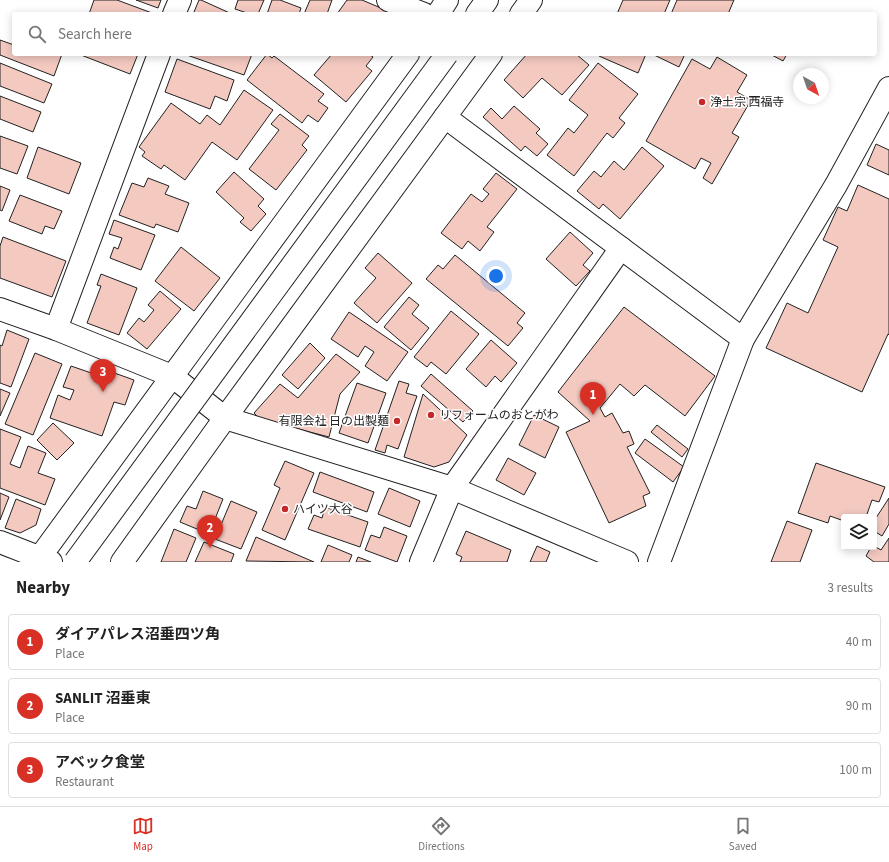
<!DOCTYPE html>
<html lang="en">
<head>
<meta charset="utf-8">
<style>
	body { margin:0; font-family:"Source Sans 3","Noto Sans JP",sans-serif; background:#f2f2f2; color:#222 }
	.controls { position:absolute; right:12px; bottom:12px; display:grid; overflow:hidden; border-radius:4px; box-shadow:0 2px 10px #0003 }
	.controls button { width:36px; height:36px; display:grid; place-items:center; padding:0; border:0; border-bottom:1px solid #e0e0e0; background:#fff; color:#222; font:20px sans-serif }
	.compass { position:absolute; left:793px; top:68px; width:36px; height:36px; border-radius:50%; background:#fff; box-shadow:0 2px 10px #0003; rotate:140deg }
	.you { position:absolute; left:496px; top:276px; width:14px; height:14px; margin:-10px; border:3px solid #fff; border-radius:50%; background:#1a73e8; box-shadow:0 0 0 6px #1a73e833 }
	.badge { display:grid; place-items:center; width:26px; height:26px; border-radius:50%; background:#d93025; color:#fff; font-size:13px; font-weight:700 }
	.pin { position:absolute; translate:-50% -33px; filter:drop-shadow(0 1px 2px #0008) }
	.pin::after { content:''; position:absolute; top:21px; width:14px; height:12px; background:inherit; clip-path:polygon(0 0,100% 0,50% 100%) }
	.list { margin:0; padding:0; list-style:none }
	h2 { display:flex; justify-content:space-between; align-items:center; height:52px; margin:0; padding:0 16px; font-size:17px }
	h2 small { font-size:13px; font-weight:400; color:#767676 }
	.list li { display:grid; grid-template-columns:26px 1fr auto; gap:12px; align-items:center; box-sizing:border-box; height:56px; margin:0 8px 8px; padding:0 8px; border:1px solid #e0e0e0; border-radius:4px }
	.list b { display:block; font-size:15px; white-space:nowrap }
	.list p { margin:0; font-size:13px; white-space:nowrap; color:#767676 }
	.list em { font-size:13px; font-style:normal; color:#767676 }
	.icon { flex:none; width:22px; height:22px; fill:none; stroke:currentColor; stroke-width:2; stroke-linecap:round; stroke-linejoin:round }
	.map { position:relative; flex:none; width:889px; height:562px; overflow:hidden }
	.search { position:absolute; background:#fff; box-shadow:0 2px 10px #0003; left:12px; right:12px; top:12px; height:44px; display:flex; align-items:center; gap:10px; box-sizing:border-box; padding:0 14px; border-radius:4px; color:#767676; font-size:15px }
	.sheet { height:244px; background:#fff }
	nav { display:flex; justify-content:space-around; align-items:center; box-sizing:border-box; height:56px; border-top:1px solid #e0e0e0; background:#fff; font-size:11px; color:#767676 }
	nav a { display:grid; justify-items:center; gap:2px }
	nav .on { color:#d93025 }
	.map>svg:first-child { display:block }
	.building { fill:#f3c9c0; stroke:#222 }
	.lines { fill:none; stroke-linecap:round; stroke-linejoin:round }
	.minor-casing { stroke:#222; stroke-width:24 }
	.major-casing { stroke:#222; stroke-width:24 }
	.minor { stroke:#fff; stroke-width:22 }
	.major { stroke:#fff; stroke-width:22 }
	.major-bridge-casing { stroke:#222; stroke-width:24; stroke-linecap:butt }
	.major-bridge { stroke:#fff; stroke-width:22 }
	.poi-dot { fill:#c62828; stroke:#fff; stroke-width:1.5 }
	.labels { text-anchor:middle; stroke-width:3; stroke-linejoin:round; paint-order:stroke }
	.poi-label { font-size:12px; fill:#222; stroke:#fff; text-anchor:start }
</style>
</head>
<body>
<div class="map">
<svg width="889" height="562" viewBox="0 0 889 562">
	<rect width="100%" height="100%" fill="#fff"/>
	<g class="building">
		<path d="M94 0H117L152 13V14H89Z"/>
		<path d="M136 0H161L158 8Z"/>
		<path d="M199 0H201L232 14H198L194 12Z"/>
		<path d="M238 0H264L258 14H250L235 9Z"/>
		<path d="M272 0H280L301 8 299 14H267Z"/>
		<path d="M310 0H332L327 14H304Z"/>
		<path d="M347 0H362L395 14H337Z"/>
		<path d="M623 0H670L664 14H617Z"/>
		<path d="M677 0H734L728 14H671Z"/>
		<path d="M0 40 14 45V54H62L54 76 0 55Z"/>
		<path d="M81 54H138L130 74 81 55Z"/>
		<path d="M184 54H252L244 75Z"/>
		<path d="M267 54 272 58 274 56 324 94 318 101 328 108 318 122 308 115 302 123 247 80Z"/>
		<path d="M332 54H369L373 57 366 66 372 71 346 102 314 75Z"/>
		<path d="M527 54H576L589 65 562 95 542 78 523 98 504 80Z"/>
		<path d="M600 54H646L638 73 599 56Z"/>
		<path d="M652 54H685L679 67Z"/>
		<path d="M770 54H787L783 61Z"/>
		<path d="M717 57 747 75 737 92 751 100 732 133 739 137 712 184 703 178 711 163 701 158 695 169 646 141 692 59 710 69Z"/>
		<path d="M177 59 234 80 227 101 215 96 210 109 165 92Z"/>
		<path d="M0 63 52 84 44 103 0 86Z"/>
		<path d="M598 63 638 94 619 118 625 123 613 138 607 133 574 176 547 155 568 128 574 133 588 115 569 100Z"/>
		<path d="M244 90 273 110 237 160 212 142 185 180 164 165 161 169 142 156 145 152 139 147 171 103 200 124 207 115 220 125Z"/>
		<path d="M0 96 41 112 33 132 0 119Z"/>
		<path d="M514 106 540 129 536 133 548 144 537 156 525 146 521 151 483 117 491 108 502 119Z"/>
		<path d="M280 114 309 136 302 145 307 150 276 190 249 169 279 130 271 124Z"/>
		<path d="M0 136 28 146 17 174 0 168Z"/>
		<path d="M876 144 889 150V175L867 165Z"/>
		<path d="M38 147 81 163 69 194 27 178Z"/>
		<path d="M642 147 664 166 620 219 603 204 599 209 577 191 594 171 601 177 614 161 624 170Z"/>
		<path d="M234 172 264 199 258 206 266 214 251 231 240 222 244 218 216 192Z"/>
		<path d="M496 173 517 189 487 227 494 232 480 251 468 241 462 249 441 233 471 194 482 202 489 194 483 189Z"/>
		<path d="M148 178 169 186 165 194 189 203 178 232 156 224 154 228 119 215 132 183 144 187Z"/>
		<path d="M858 185 889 199V335L888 334 862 392 766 348 787 303 808 313 838 247 823 240 838 207 847 211Z"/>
		<path d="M0 186 10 190 2 211 0 210Z"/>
		<path d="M20 195 62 211 54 229 45 226 42 234 9 221Z"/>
		<path d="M114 220 155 235 141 270 110 258 114 247 118 249 122 238 109 234Z"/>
		<path d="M570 232 593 253 583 265 590 271 576 286 546 259Z"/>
		<path d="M3 237 66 261 52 297 0 278V246Z"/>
		<path d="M181 247 220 278 194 311 155 281Z"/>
		<path d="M378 253 412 283 377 323 354 303 376 278 365 268Z"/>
		<path d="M455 255 525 313 517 323 523 328 508 346 426 279 438 265 443 269Z"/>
		<path d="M101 274 137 288 119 335 87 323 101 286 97 285Z"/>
		<path d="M160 291 181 309 147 349 127 333 139 318 144 322 154 310 148 305Z"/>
		<path d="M409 297 419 305 412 314 429 328 411 350 384 327Z"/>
		<path d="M624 307 715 376 685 416 645 385 634 396 620 384 600 408 605 417 612 413 623 433 629 431 634 444 627 447 650 493 643 496 646 506 609 523 566 432 590 421 558 392Z"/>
		<path d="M451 311 479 334 446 374 431 362 427 367 414 357Z"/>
		<path d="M349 312 408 352 387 381 365 366 374 352 365 346 358 357 331 339Z"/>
		<path d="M7 330 29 339 11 387 0 383V345L2 346Z"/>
		<path d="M491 340 517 363 501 382 495 376 486 387 466 369Z"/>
		<path d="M310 343 325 358 298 389 282 375Z"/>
		<path d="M35 353 62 364 33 435 5 424Z"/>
		<path d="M336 354 360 372 340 394 329 437 260 419 254 413 280 384 298 398Z"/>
		<path d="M71 366 103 377 106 370 134 380 125 405 114 402 102 436 50 418 58 395 70 400 74 390 63 387Z"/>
		<path d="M431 374 473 411 463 422 421 386Z"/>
		<path d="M399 381 409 384 406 393 417 396 398 449 387 445 385 453 375 450Z"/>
		<path d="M357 383 386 393 368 443 339 433Z"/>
		<path d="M0 389 10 393 0 416Z"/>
		<path d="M423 394 467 435 449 462 434 467 404 457Z"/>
		<path d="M534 415 559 427 545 458 519 445Z"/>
		<path d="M53 423 74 443 57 460 37 440Z"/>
		<path d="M657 425 688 449 682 457 651 432Z"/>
		<path d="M0 429 21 437 10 464 20 468 28 446 46 453 38 473 55 479 45 505 0 488Z"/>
		<path d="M645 439 684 467 673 482 635 453Z"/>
		<path d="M508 458 536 473 524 495 496 480Z"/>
		<path d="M285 461 314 473 285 540 262 530 280 488 274 485Z"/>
		<path d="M816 463 885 487 879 502 872 500 866 517H844V521L830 516 828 523 798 513Z"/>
		<path d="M320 472 374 492 367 512 313 492Z"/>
		<path d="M389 488 420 501 410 527 378 514Z"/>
		<path d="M203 491 223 499 209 534 180 522 187 506 196 509Z"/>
		<path d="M0 493 9 497 0 520Z"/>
		<path d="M889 498V524L882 536 874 531V521Z"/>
		<path d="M16 499 41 509 36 525 20 533 5 528Z"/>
		<path d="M231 501 257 512 241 549 215 539Z"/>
		<path d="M325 507 368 522 360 547 308 529 314 515 322 518Z"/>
		<path d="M787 521 812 530 800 562H771Z"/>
		<path d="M384 527 407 536 397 562 365 550 371 535 380 538Z"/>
		<path d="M174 529 196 538 186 562H161Z"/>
		<path d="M466 531 511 550 507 562H460L462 557 456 554Z"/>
		<path d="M256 537 314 562 246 561Z"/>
		<path d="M889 538V562H874L866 556 871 547H874V546L881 550Z"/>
		<path d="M204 542 234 554 231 562H195Z"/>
		<path d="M328 545 352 555 349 562H321Z"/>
		<path d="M537 546 550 552 546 562H530Z"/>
		<path d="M358 557 371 562H356Z"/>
	</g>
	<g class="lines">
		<defs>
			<g id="minor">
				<path d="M388 0 424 14"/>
				<path d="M174 14 180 0"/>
				<path d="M438 14 447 0"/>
				<path d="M521 14 531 0"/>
				<path d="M445 117 743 339 659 562"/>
				<path d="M0 309 56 329 172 376 225 418 452 488 627 562"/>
				<path d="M56 329 159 54"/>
				<path d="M743 339 836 185 889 88"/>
				<path d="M0 542 51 562"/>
				<path d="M40 557 408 54"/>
				<path d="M122 562 225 418 491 54"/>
				<path d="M421 562 452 488 621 248"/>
			</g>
			<path id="major" d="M477 14 487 0"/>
		</defs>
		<use href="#minor" class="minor-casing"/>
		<use href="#major" class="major-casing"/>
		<use href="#minor" class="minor"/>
		<use href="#major" class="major"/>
		<defs>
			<path id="major-bridge" d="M75 562 447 54"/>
		</defs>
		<use href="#major-bridge" class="major-bridge-casing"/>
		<use href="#major-bridge" class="major-bridge"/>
	</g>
	<g class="poi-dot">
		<circle cx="702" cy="102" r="4"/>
		<circle cx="431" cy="415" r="4"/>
		<circle cx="397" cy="421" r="4"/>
		<circle cx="285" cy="509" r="4"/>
	</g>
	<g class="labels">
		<g class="poi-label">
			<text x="710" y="106">浄土宗 西福寺</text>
			<text x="439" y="419">リフォームのおとがわ</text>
			<text x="389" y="425" text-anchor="end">有限会社 日の出製麺</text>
			<text x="293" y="513">ハイツ大谷</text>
		</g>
	</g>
</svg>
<div class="controls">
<button><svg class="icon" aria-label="layers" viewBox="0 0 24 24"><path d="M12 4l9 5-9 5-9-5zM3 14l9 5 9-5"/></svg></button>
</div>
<svg class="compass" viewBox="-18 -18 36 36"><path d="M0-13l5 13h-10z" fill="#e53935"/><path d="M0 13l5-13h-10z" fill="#767676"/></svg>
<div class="you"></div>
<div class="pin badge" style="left:593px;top:415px">1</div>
<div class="pin badge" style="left:210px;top:548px">2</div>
<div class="pin badge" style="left:103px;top:392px">3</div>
<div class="search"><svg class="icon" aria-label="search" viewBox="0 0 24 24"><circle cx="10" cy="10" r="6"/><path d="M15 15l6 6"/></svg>Search here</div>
</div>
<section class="sheet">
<h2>Nearby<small>3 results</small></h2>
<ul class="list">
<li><span class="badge">1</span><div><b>ダイアパレス沼垂四ツ角</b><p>Place</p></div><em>40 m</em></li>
<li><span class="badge">2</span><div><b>SANLIT 沼垂東</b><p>Place</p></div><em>90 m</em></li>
<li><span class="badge">3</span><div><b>アベック食堂</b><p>Restaurant</p></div><em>100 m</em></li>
</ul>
</section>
<nav>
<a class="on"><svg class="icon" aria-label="map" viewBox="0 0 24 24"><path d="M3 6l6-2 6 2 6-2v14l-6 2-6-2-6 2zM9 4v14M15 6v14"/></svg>Map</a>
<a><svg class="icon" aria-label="directions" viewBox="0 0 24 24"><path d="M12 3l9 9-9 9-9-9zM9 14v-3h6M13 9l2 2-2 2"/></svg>Directions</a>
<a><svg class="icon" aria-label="saved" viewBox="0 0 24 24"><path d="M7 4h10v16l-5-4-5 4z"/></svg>Saved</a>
</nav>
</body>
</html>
